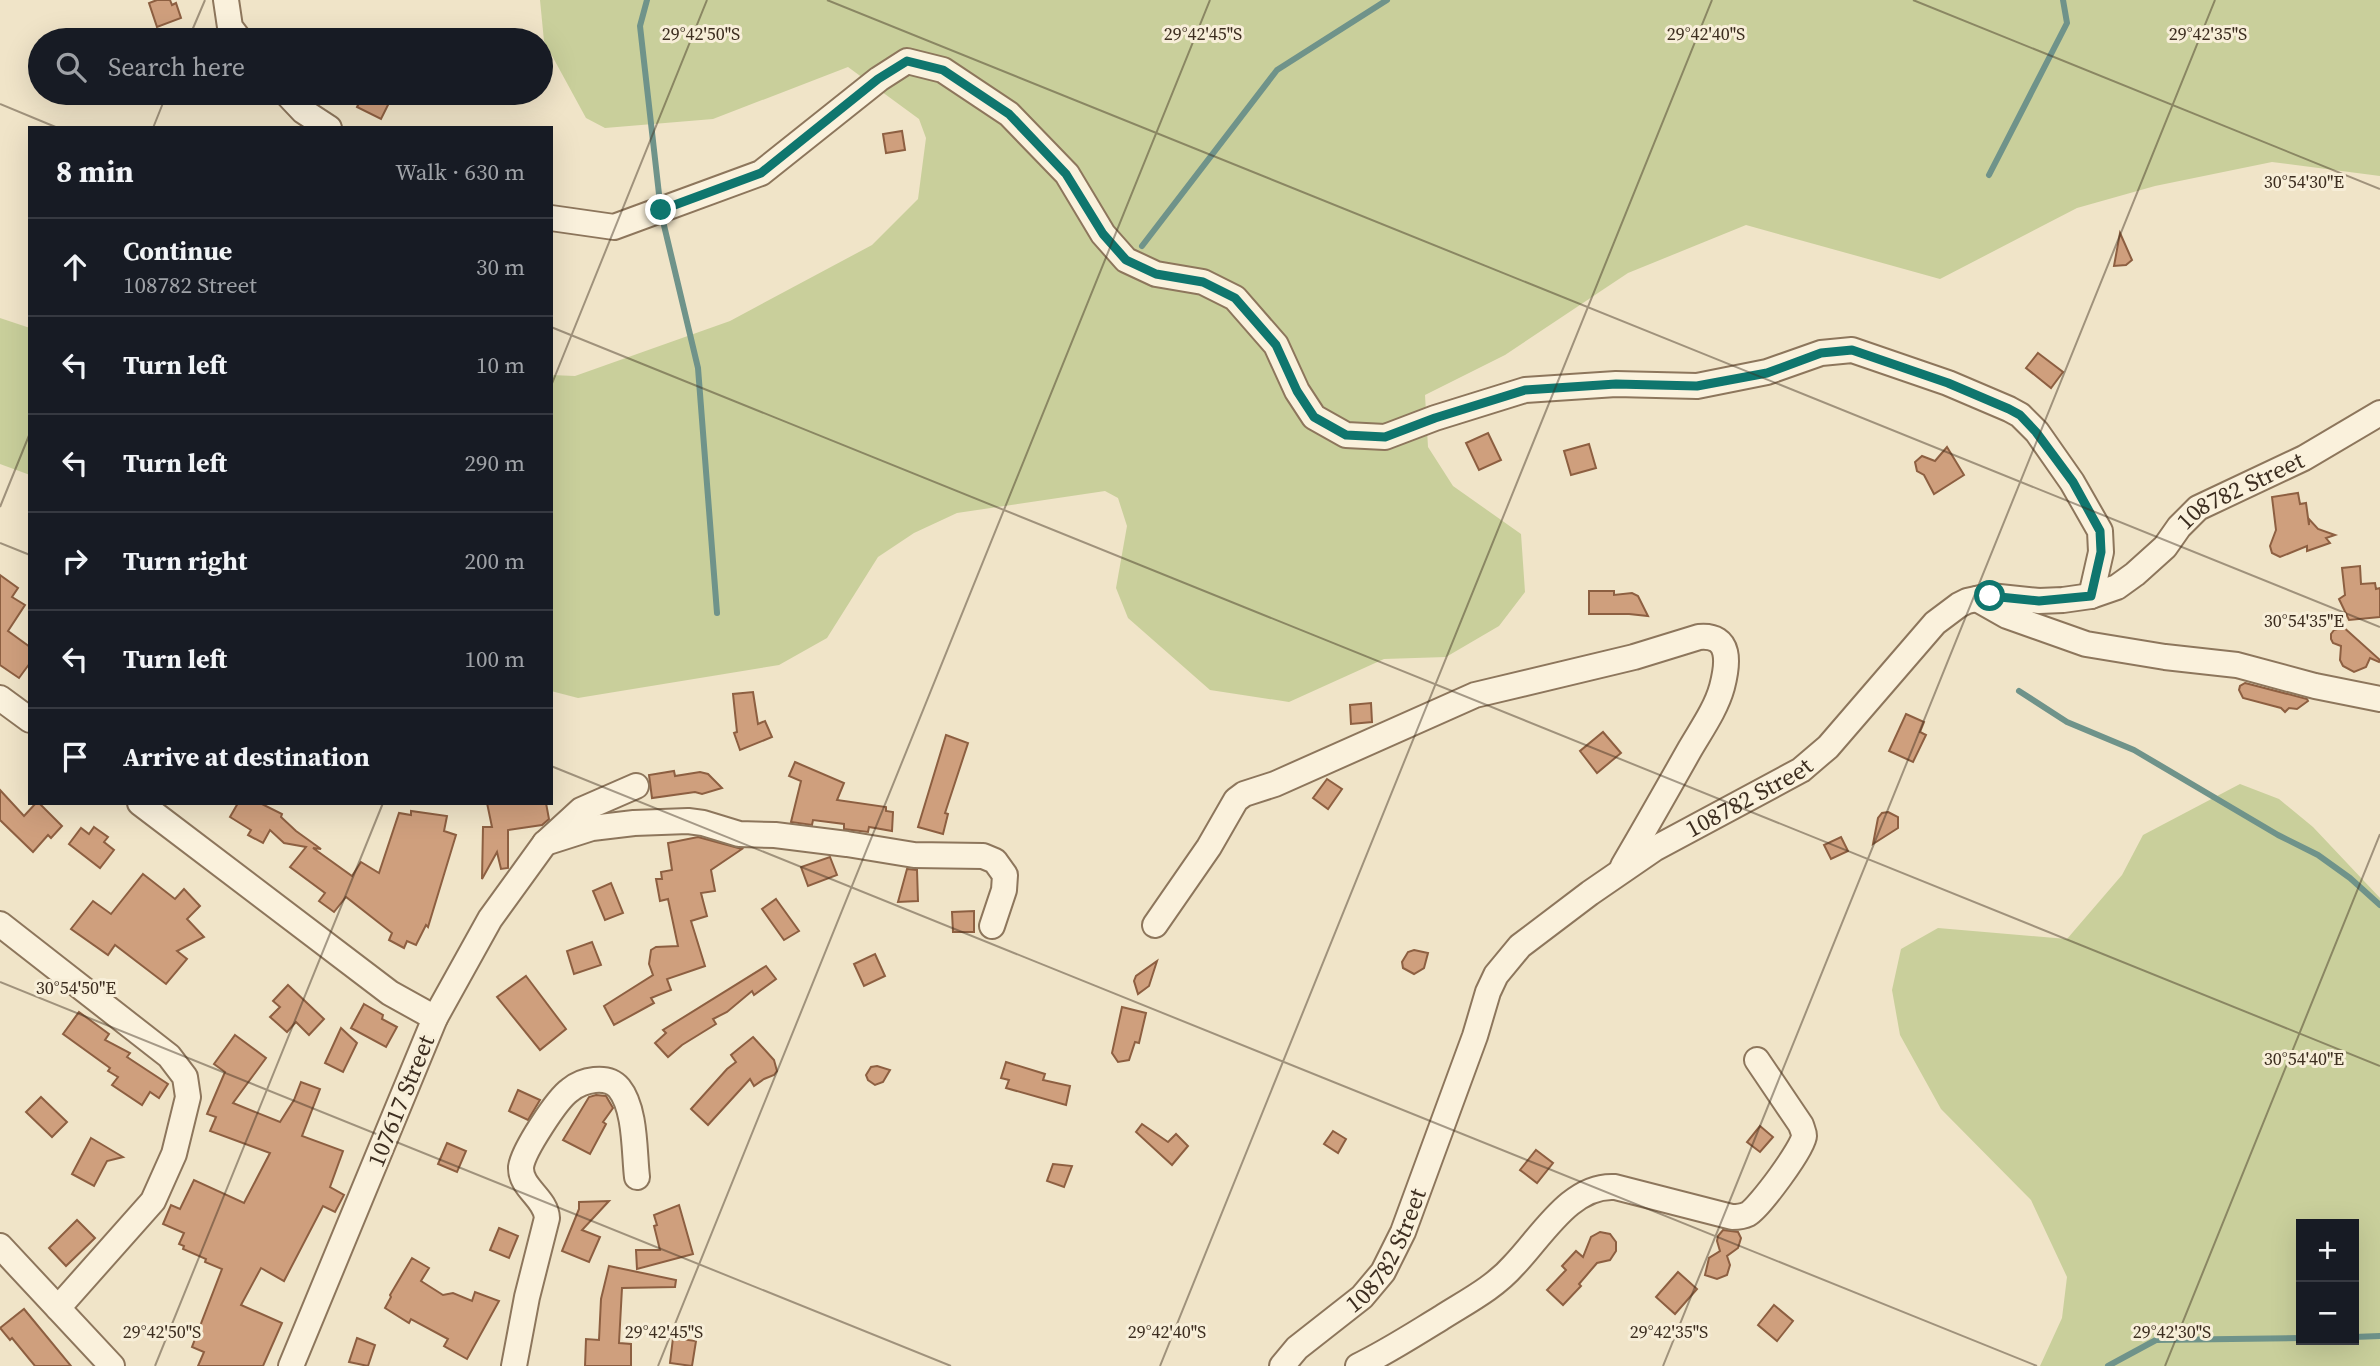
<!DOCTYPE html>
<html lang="en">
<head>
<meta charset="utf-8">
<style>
	body { margin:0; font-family:"Source Serif 4",serif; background:#242831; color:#f1f3f6 }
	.controls { position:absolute; right:21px; bottom:21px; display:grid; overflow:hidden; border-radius:0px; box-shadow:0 7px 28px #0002 }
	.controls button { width:63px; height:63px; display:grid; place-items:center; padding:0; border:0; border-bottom:2px solid #363941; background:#171b24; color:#f1f3f6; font:35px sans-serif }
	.stop { position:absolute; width:21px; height:21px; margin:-16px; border:5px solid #0f766e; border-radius:50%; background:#fff }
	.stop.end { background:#0f766e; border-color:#fff; box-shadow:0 2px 7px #0008 }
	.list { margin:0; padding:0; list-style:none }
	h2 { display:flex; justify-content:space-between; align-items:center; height:91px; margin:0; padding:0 28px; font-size:30px }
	h2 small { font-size:23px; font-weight:400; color:#9ea1a6 }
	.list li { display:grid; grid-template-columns:46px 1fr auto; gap:21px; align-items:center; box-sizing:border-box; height:98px; padding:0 28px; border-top:2px solid #363941 }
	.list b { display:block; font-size:26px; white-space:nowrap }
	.list p { margin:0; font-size:23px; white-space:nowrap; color:#9ea1a6 }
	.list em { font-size:23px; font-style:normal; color:#9ea1a6 }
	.icon { flex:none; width:38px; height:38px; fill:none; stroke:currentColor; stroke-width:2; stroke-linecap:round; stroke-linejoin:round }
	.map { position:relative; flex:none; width:2380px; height:1366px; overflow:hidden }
	.search { position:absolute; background:#171b24; box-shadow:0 7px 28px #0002; left:28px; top:28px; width:525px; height:77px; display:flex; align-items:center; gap:18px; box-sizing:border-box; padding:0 24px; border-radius:38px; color:#9ea1a6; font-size:26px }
	.panel { position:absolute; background:#171b24; box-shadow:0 7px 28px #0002; left:28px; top:126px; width:525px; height:679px; border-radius:0px }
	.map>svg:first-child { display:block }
	.green { fill:#c9cf9b; fill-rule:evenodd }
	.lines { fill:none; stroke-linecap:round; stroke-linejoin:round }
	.stream { stroke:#6f938a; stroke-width:6 }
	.building { fill:#cf9f7d; stroke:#8d5f41; stroke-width:2 }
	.street-casing { stroke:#8d765c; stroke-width:28 }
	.street { stroke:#faf1dc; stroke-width:24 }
	.route { stroke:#0f766e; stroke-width:9 }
	.ticks { fill:none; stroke:#3d2e20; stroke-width:2; stroke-opacity:0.45 }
	.labels { text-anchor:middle; stroke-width:6; stroke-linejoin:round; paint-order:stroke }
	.street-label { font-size:24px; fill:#3d2e20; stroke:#f7eed8 }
	.ticks-label { font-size:18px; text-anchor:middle; fill:#3d2e20; stroke:#f7eed8; stroke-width:6; stroke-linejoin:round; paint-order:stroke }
</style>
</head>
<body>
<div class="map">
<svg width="2380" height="1366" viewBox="0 0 2380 1366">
	<rect width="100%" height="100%" fill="#f0e4c8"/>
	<g class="green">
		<path d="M540 0H2380V176L2272 162 2155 186 2077 208 1940 279 1746 225 1628 273 1505 355 1425 395 1428 447 1453 486 1521 534 1525 592 1499 626 1446 657 1384 659 1289 702 1210 690 1128 618 1116 588 1127 526 1118 498 1105 491 957 513 914 533 878 557 827 638 779 665 578 698 551 691V375L575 376 730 321 872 245 918 199 926 138 919 119 848 67 713 119 605 128 586 118 544 41Z"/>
		<path d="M0 318 30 328V475L0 464Z"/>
		<path d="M2240 784 2279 799 2313 827 2380 898V1366H2040L2062 1318 2067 1277 2031 1200 1941 1109 1900 1035 1892 990 1901 949 1938 928 2067 939 2122 875 2143 835ZM2354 1224V1340H2301V1224Z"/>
	</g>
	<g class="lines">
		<g class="stream">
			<path d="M647 0 640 26 660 203"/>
			<path d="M1989 175 2067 23 2063 0"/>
			<path d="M662 217 698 368 717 613"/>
			<path d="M1142 246 1277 70 1387 0"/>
			<path d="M2019 691 2067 722 2134 750 2278 835 2318 855 2350 878 2380 905"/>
			<path d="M2354 1337 2380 1336"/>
			<path d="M2108 1366 2156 1340 2301 1338"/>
		</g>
	</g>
	<g class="building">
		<path d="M157 0H170L172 5 176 3 181 18 157 27 149 3Z"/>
		<path d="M364 93H375L390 101 381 119 357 107Z"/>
		<path d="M902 131 905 150 886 153 883 134Z"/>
		<path d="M2120 233 2132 260 2126 265 2114 266Z"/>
		<path d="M2038 353 2063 372 2051 388 2026 368Z"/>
		<path d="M1488 433 1501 460 1479 470 1466 443Z"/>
		<path d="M1589 444 1596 468 1571 475 1564 451Z"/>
		<path d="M1947 447 1964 475 1934 494 1924 475 1917 471 1915 462 1922 456 1935 461Z"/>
		<path d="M2298 493 2300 504 2306 503 2309 525V519L2318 529 2335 535 2326 538 2330 543 2307 551V546L2280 557 2272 553 2270 546 2276 530 2272 497Z"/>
		<path d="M2360 566 2361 584 2375 583 2376 589 2380 588V617L2349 620 2339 599 2345 595 2342 568Z"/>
		<path d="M0 575 18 588 12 597 25 605 8 631 30 647V663L19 678 0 665Z"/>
		<path d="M1589 591H1614V595L1632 593 1638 596 1648 616 1629 614H1589Z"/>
		<path d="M2341 625 2380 660 2379 662 2370 658 2366 667 2354 672 2343 666 2340 660 2341 646 2333 643 2331 639V634L2334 630 2341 628Z"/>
		<path d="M2245 683 2307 699 2308 701 2297 709 2289 708 2285 712 2281 708 2243 698 2239 690 2240 686Z"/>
		<path d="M753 692 758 724 765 721 772 737 740 750 734 733 737 732 733 694Z"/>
		<path d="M1371 703 1372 722 1351 724 1350 705Z"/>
		<path d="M1906 714 1924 722 1920 732 1926 735 1913 762 1889 751Z"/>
		<path d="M1603 732 1621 753 1597 773 1580 751Z"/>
		<path d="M946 735 968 743 945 813 948 814 943 834 918 827Z"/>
		<path d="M795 762 844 783 837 800 886 807V811L893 812 892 831 869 827 868 832 844 829V824L813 820 812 825 791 822 801 781 789 776Z"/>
		<path d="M674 771 675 776 700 772 708 774 722 788 702 794 695 792 652 798 649 775Z"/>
		<path d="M1327 779 1342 789 1328 809 1313 798Z"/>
		<path d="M0 790 24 816 36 803H39L62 826 51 838 48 835 33 852 0 820Z"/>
		<path d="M238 803H260L282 814 281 817 296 831 321 849 313 848 352 876 361 862 379 873 399 813 411 815V811L447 816 444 831 456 835 428 927 426 925 416 945 407 941 404 948 389 940 392 933 346 897 334 912 319 901 325 893 290 867 306 847 284 843 270 830 263 843 248 835 251 830 230 817Z"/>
		<path d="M487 803H546L549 819 542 825 508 830V868L501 869 497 852 482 879 483 827H492Z"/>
		<path d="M1888 812 1898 817V828L1873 844 1878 818 1882 813Z"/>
		<path d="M94 827 108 837 104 842 114 850 100 868 69 844 81 828 89 834Z"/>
		<path d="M698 837 742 849 711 870 715 891 701 893 707 916 691 921 705 966 667 979 671 990 651 998 654 1003 614 1025 604 1006 653 975 649 964 651 950 656 947 678 946 668 899 660 901 656 879H662L661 872 672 870 668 843Z"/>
		<path d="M1841 837 1848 851 1831 859 1824 845Z"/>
		<path d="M830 857 837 875 808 886 801 867Z"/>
		<path d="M907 869 917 870 918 901 898 902Z"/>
		<path d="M143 874 175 899 184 889 200 906 187 919 204 937 177 951 187 959 166 984 115 945 108 955 71 929 93 901 111 914Z"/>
		<path d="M611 883 623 913 605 920 593 891Z"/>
		<path d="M776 899 799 931 784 940 762 909Z"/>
		<path d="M974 911V932H953L952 912Z"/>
		<path d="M592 942 601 965 574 974 567 951Z"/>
		<path d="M1414 950 1428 953 1424 968 1414 974 1403 968 1402 962 1408 952Z"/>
		<path d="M875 954 885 976 864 986 854 964Z"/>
		<path d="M1157 961 1149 986 1138 994 1134 981 1136 976Z"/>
		<path d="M766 966 776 979 754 995 752 991 727 1012 713 1019 716 1024 682 1045 668 1057 655 1043 666 1033 663 1030Z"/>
		<path d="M526 976 566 1029 540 1050 497 997Z"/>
		<path d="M288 985 324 1019 309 1035 296 1022 287 1032 270 1017 280 1007 273 1001Z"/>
		<path d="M364 1004 383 1015 382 1019 397 1027 386 1047 351 1028Z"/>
		<path d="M1122 1007 1146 1013 1139 1043 1135 1042 1129 1060 1118 1062 1112 1053Z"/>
		<path d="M79 1012 109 1034 105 1040 130 1053 127 1057 168 1084 159 1098 150 1092 142 1105 112 1085 118 1077 108 1071 110 1068 63 1034Z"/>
		<path d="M341 1028 357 1043 343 1072 325 1063Z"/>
		<path d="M235 1035 266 1058 233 1103 280 1122 294 1100 301 1082 320 1089 302 1136 343 1151 330 1187 344 1195 335 1212 323 1206 284 1281 261 1268 241 1305 282 1323 263 1366H198L204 1352 192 1347 222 1269 205 1262 206 1259 183 1249 184 1246 179 1244 184 1233 163 1224 171 1205 180 1209 194 1180 244 1203 270 1153 210 1131 216 1117 207 1114 225 1072 214 1064Z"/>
		<path d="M753 1037 774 1060 777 1071 774 1075 764 1079 754 1086 750 1079 708 1125 691 1109 727 1069 736 1062 731 1055Z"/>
		<path d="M1006 1062 1045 1074 1043 1080 1070 1086 1066 1105 1006 1088 1009 1080 1001 1078Z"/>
		<path d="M877 1066 890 1070 883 1082 875 1085 868 1080 866 1075 871 1067Z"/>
		<path d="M518 1090 540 1100 528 1120 509 1111Z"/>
		<path d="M596 1095 606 1096 613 1108 603 1122 606 1124 590 1154 563 1140 589 1097Z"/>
		<path d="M41 1097 67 1122 52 1137 26 1112Z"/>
		<path d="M1142 1124 1168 1142 1176 1134 1188 1146 1172 1165 1136 1132Z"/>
		<path d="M1760 1126 1773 1137 1760 1152 1747 1142Z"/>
		<path d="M1333 1131 1346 1139 1338 1153 1324 1144Z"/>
		<path d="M91 1138 123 1157 107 1161 94 1186 72 1174Z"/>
		<path d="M447 1143 466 1151 457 1172 438 1164Z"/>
		<path d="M1536 1150 1553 1163 1537 1183 1520 1170Z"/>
		<path d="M1053 1164 1072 1166 1064 1187 1047 1181Z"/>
		<path d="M609 1201 582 1230 600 1237 589 1262 562 1251 579 1209V1202Z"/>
		<path d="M679 1205 693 1254 637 1269 636 1250H660L654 1226 657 1225 654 1215Z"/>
		<path d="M77 1220 95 1238 66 1266 49 1248Z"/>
		<path d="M499 1228 518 1236 509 1258 490 1250Z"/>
		<path d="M1723 1230 1738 1232 1741 1238 1738 1248 1727 1256 1730 1265 1727 1275 1717 1279 1705 1275 1709 1258 1720 1251 1717 1241 1718 1236Z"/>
		<path d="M1600 1232 1610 1234 1616 1242V1251L1610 1260 1597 1263 1579 1284 1581 1286 1563 1305 1547 1290 1566 1270 1562 1266 1576 1251 1583 1257 1591 1237Z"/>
		<path d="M412 1258 429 1268 421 1281 443 1295 453 1293 472 1301 475 1292 499 1301 467 1359 444 1346 448 1339 411 1319 409 1323 385 1308 391 1297 390 1295Z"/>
		<path d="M609 1266 676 1280 675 1287 622 1288 619 1343 631 1344V1366H585L586 1339 599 1340 601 1299Z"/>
		<path d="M1678 1272 1697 1289 1675 1314 1656 1297Z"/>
		<path d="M1774 1305 1793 1321 1777 1341 1758 1325Z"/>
		<path d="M24 1309 71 1366H35L12 1338 10 1340 0 1328Z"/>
		<path d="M357 1338 375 1345 368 1366 349 1362Z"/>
		<path d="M673 1338 696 1341 692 1366 670 1363Z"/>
	</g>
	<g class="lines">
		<defs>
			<g id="street">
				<path d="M226 0 230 27 240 40"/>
				<path d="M286 93 303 111 329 128"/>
				<path d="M551 218 614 227 761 173 879 79 907 61 943 70 1009 114 1067 174 1103 234 1126 260 1156 274 1203 282 1235 298 1276 345 1297 391 1314 417 1346 435 1385 437 1435 418 1525 390 1616 384 1697 386 1767 372 1821 353 1852 350 1948 383 2009 409 2020 415 2037 432 2072 482 2100 531 2101 552 2091 596"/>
				<path d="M1977 599 2007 616 2086 644 2165 657 2237 665 2315 686 2380 699"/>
				<path d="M0 698 30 720"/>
				<path d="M140 803 390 993 435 1018 291 1366"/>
				<path d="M545 843 592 828 634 823 688 821 703 823 739 834 775 835 847 844 914 855 983 856 995 861 1005 875 1004 890 992 926"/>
				<path d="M0 924 169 1056 185 1077 188 1097 174 1154 153 1201 58 1308"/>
				<path d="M1155 925 1209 847 1236 800 1244 794 1275 784 1475 695 1634 657 1699 637C1732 634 1728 664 1722 687 1716 709 1701 730 1690 749 1668 788 1646 827 1623 866"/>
				<path d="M435 1018 490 919 545 843 581 810 636 786"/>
				<path d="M0 1246 112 1366"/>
				<path d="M514 1366 527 1297 547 1218C546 1198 520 1188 521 1167 523 1151 557 1099 570 1090 582 1080 607 1074 619 1088 636 1109 634 1152 637 1177"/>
				<path id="s1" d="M1282 1366 1297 1348 1362 1297 1383 1272 1403 1232 1475 1036 1488 992 1496 975 1520 946 1590 893 1654 849 1801 770 1828 747 1935 623 1959 605 1967 601 1990 596 2039 601 2063 600 2091 596 2117 587 2135 574 2165 547 2179 527 2198 508 2304 458 2380 413"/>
				<path d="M1358 1366C1387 1352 1413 1335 1441 1318 1466 1302 1494 1288 1514 1265 1542 1236 1571 1184 1615 1187L1732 1217C1737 1217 1744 1216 1748 1214 1759 1208 1804 1147 1804 1136 1804 1132 1802 1129 1801 1125L1757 1060"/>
			</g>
		</defs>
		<use href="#street" class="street-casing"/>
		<use href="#street" class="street"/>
	</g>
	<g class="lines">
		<path class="route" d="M661 210 761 173 878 79 907 61 943 70 1009 114 1066 174 1103 234 1126 260 1156 274 1203 282 1235 298 1276 345 1297 391 1314 417 1346 435 1385 437 1435 418 1525 390 1616 384 1697 386 1767 373 1821 353 1852 350 1948 383 2009 409 2020 415 2036 432 2073 482 2100 531 2101 552 2091 596 2039 601 1990 596"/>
	</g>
	<path class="ticks" d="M827 0 2380 627M1913 0 2380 189M188 40 205 0M0 104 58 128M153 128 167 93M551 327 2380 1066M551 386 707 0M0 507 30 433M0 543 30 555M551 766 2037 1366M0 982 951 1366M155 1366 383 803M658 1366 1210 0M1160 1366 1712 0M1663 1366 2215 0M2165 1366 2380 834"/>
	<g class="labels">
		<g class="street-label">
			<text dy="8" stroke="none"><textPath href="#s1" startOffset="1377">108782 Street</textPath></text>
			<text dy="8" stroke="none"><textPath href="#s1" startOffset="768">108782 Street</textPath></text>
			<text transform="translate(401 1101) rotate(-68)" y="8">107617 Street</text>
			<text dy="8" stroke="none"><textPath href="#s1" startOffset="159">108782 Street</textPath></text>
		</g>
	</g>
	<g class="ticks-label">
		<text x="701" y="40">29°42'50"S</text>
		<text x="1203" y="40">29°42'45"S</text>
		<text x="1706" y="40">29°42'40"S</text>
		<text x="2208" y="40">29°42'35"S</text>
		<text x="2304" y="188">30°54'30"E</text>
		<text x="2304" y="627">30°54'35"E</text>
		<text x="76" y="994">30°54'50"E</text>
		<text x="2304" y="1065">30°54'40"E</text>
		<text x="162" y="1338">29°42'50"S</text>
		<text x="664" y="1338">29°42'45"S</text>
		<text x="1167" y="1338">29°42'40"S</text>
		<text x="1669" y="1338">29°42'35"S</text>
		<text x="2172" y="1338">29°42'30"S</text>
	</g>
</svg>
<div class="controls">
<button>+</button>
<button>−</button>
</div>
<div class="stop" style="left:1990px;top:596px"></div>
<div class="stop end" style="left:661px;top:210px"></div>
<div class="search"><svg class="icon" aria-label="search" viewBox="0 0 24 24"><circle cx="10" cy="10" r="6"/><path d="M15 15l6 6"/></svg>Search here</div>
<section class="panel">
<h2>8 min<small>Walk · 630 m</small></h2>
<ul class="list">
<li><svg class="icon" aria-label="ahead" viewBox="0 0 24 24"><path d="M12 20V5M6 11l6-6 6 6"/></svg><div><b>Continue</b><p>108782 Street</p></div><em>30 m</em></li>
<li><svg class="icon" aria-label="left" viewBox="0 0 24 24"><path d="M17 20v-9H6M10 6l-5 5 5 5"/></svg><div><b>Turn left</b></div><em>10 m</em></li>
<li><svg class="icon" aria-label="left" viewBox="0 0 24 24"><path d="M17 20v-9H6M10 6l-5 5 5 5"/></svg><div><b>Turn left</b></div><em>290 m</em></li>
<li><svg class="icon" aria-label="right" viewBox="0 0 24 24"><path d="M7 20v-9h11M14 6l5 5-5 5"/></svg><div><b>Turn right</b></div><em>200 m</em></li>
<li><svg class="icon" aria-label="left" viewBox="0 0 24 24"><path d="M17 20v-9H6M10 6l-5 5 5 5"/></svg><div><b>Turn left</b></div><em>100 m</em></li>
<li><svg class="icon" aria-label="arrive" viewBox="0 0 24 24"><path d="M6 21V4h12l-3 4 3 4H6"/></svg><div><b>Arrive at destination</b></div></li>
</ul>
</section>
</div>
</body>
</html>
